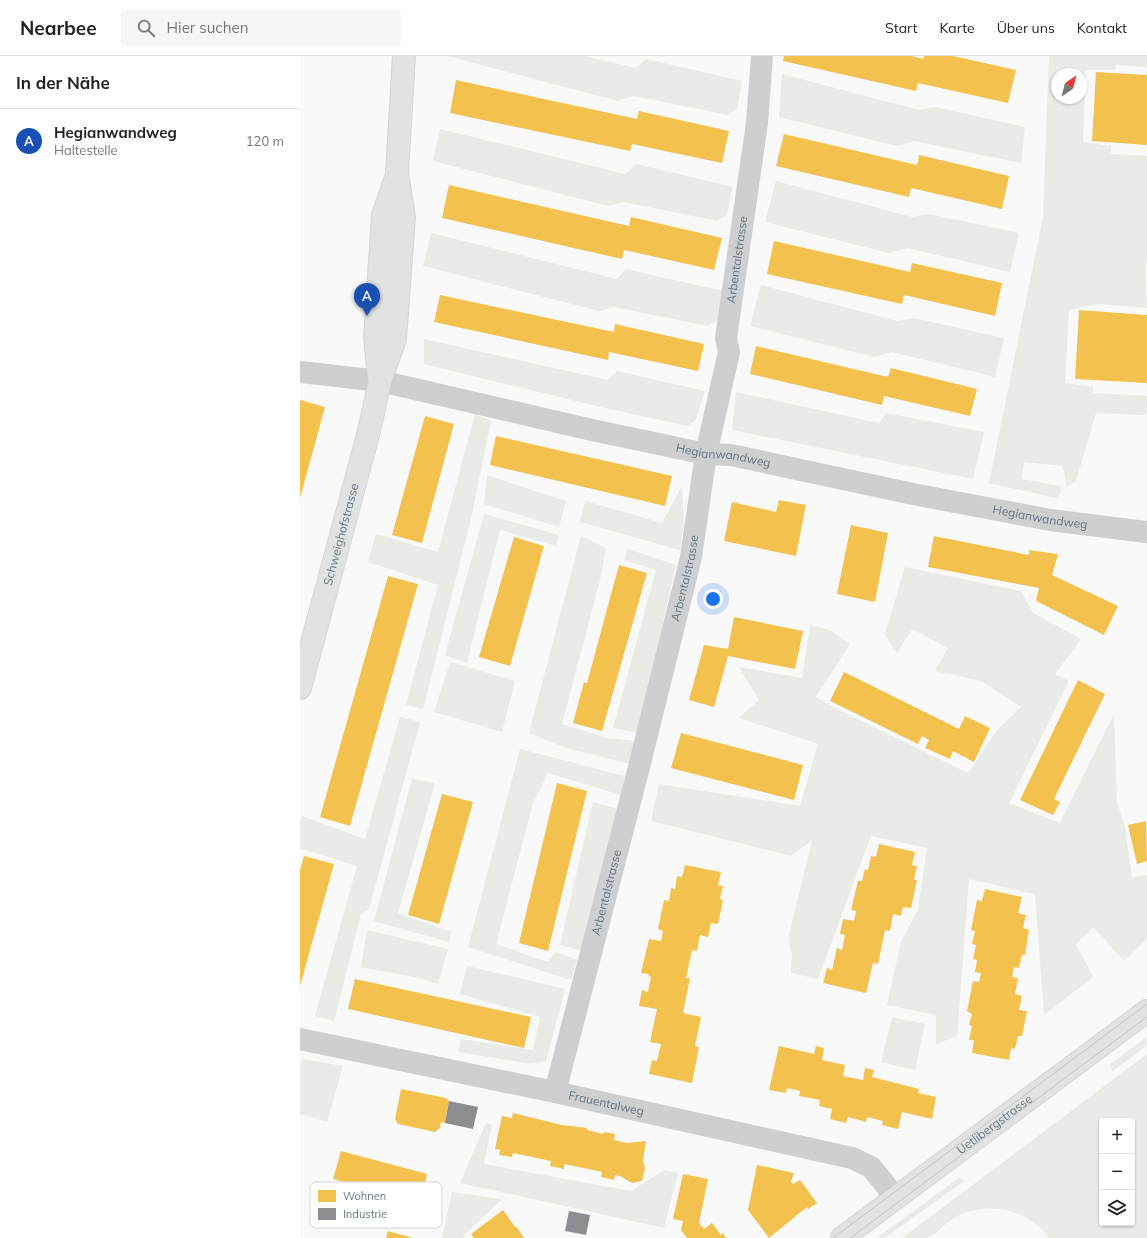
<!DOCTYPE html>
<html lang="de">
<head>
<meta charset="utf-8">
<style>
	body { margin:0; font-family:Mulish,sans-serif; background:#f6f6f6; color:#222 }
	.controls { position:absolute; right:12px; bottom:12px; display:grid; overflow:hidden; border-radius:4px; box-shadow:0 1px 3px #0004 }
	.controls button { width:36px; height:36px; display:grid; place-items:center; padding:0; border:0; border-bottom:1px solid #e0e0e0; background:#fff; color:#222; font:20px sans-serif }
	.compass { position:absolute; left:751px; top:12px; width:36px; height:36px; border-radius:50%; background:#fff; box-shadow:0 1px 3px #0004; rotate:35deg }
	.you { position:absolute; left:413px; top:543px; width:14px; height:14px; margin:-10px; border:3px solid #fff; border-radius:50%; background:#1a73e8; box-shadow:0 0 0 6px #1a73e833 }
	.badge { display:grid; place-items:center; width:26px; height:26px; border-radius:50%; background:#1a73e8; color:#fff; font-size:13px; font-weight:700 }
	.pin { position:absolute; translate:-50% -33px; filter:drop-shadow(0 1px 2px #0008) }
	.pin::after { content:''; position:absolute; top:21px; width:14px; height:12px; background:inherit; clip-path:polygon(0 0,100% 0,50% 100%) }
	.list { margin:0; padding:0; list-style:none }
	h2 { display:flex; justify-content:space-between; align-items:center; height:52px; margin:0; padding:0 16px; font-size:17px }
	h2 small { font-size:13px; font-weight:400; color:#767676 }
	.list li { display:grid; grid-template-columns:26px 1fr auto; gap:12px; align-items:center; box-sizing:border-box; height:64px; padding:0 16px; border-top:1px solid #e0e0e0 }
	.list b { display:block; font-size:15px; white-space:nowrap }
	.list p { margin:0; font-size:13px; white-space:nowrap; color:#767676 }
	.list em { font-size:13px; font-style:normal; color:#767676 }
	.icon { flex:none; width:22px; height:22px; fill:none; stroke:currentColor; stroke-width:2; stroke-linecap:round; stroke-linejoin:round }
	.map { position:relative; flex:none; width:847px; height:1182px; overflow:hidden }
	header { display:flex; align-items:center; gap:24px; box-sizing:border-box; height:56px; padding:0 20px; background:#fff; border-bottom:1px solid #e0e0e0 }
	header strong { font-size:19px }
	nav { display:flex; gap:22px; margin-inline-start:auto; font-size:14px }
	.search { width:280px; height:36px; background:#f6f6f6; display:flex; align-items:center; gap:10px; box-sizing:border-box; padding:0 14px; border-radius:4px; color:#767676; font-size:15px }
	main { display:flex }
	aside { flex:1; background:#fff }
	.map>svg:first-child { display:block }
	.green { fill:#e8ebe6; fill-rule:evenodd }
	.homes { fill:#f2c14e }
	.industry { fill:#8d8d92 }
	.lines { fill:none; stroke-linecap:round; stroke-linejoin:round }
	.secondary-casing { stroke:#d5d6d7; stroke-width:24 }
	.minor { stroke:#cecfd0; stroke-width:22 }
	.secondary { stroke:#e1e2e2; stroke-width:22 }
	.tram { stroke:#c3c5c6; stroke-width:1 }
	.labels { text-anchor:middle; stroke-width:4; stroke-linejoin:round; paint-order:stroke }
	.street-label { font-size:12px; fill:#657683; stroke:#fff }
	.key { fill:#fff; stroke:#d1d6da; stroke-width:1 }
	.key-label { font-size:11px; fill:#657683 }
</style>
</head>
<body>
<header>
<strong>Nearbee</strong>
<div class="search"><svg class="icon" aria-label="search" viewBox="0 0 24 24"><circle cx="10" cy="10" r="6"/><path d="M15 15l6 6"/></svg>Hier suchen</div>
<nav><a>Start</a><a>Karte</a><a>Über uns</a><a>Kontakt</a></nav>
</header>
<main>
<aside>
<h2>In der Nähe<small></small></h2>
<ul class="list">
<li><span class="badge" style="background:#1a4fb4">A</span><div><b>Hegianwandweg</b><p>Haltestelle</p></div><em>120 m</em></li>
</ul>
</aside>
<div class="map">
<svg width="847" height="1182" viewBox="0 0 847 1182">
	<rect width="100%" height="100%" fill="#f9f9f9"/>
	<g class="green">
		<path d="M147 0H285L336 12 346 3 442 25 437 53 428 59 334 40 318 45Z"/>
		<path d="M749 0H847V11L816 9 815 14H786L783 86 811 90V98L847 100V204L845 212 847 252 798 248 769 254 765 327 793 331V337L847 340V357L844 359 796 357 776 425 767 431 763 410 724 406 722 423 760 430 761 436 756 442 689 427 743 161ZM757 18H781V42H757Z"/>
		<path d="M482 18 619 54 635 51 725 71 721 107 614 85 597 90 479 61Z"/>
		<path d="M140 73 326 118 336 108 433 131 427 159 417 165 324 146 309 150 133 105Z"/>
		<path d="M476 125 612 161 629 158 719 177 710 216 607 192 589 197 465 166Z"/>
		<path d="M131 177 317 223 326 213 423 235 418 264 408 270 314 251 299 255 123 210Z"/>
		<path d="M461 229 597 265 614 262 704 282 695 321 592 296 574 301 450 270Z"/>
		<path d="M124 283 308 324 317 315 405 335 396 363 388 370 305 352 124 308Z"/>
		<path d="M436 336 579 367 586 357 684 376 673 423 432 374Z"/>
		<path d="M175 358 191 365 170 467 123 653 106 649 138 529 68 506 76 478 138 496Z"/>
		<path d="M187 419 266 445 259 471 184 448Z"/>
		<path d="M382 430 384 469 380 494 280 466 285 445 362 467Z"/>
		<path d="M184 458 259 479 256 490 200 474 167 607 145 599Z"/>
		<path d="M281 480 306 492 300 524 262 668 307 682 335 685 330 708 266 692 229 677Z"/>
		<path d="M328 493 376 509 338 677 313 672 356 514 324 504Z"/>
		<path d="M605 511 721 535 733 557 781 583 755 618 769 625 709 747 760 767 814 658 817 747 825 771 832 821 847 819V882L845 885 824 905 793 871 776 888 793 921 744 959 735 838 669 823 657 980 636 988V959L587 949 601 886 618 853 627 792 571 780 518 923 491 917 492 899 488 883 512 784 491 800 351 765 359 728 500 750 518 688 439 662 459 644 439 611 502 622 510 569 530 574 550 588 516 641 529 649 668 717 697 674 721 651 681 625 635 615 648 592 612 573 597 597 585 578Z"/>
		<path d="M150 606 215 625 202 676 134 656Z"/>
		<path d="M100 661 120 666 69 853 61 858 34 965 15 960 57 810 0 792V765L2 760 65 783Z"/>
		<path d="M220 693 325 720 321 739 248 717 233 747 196 888 248 906 256 896 277 904 271 924 168 891Z"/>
		<path d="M112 723 135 727 98 857 151 876 149 886 74 865Z"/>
		<path d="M293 746 318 753 283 895 260 889Z"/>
		<path d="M67 874 148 893 138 928 119 922 61 911Z"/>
		<path d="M167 910 265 933 246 1005 231 1008 158 996 161 983 233 994 240 961 160 938Z"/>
		<path d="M592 961 625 968 615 1014 581 1006Z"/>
		<path d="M847 981V989L813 1015 809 1009Z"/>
		<path d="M847 998V1182H749C729 1152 684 1144 654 1162 645 1167 636 1179 627 1182 620 1182 609 1182 602 1182ZM802 1065H832V1167H802Z"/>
		<path d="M2 1003 43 1010 27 1066 0 1058V1010Z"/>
		<path d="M186 1067 192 1069 184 1108 331 1135 364 1114 378 1117 364 1172 160 1127Z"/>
		<path d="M660 1121 664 1125 585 1182H577Z"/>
		<path d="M152 1136 202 1143 163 1180 164 1182H142Z"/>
	</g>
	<g class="homes">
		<path d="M484 0H611L624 3V0H653L716 14 708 47 618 27 616 35 483 5Z"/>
		<path d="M796 16 847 19V89L792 85Z"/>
		<path d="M156 24 337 63 339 55 429 75 422 107 332 88 330 95 150 57Z"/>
		<path d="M484 78 617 109 619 99 709 120 702 153 611 132 609 141 476 110Z"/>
		<path d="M149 129 329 170 331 161 422 182 414 214 324 194 322 203 142 162Z"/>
		<path d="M474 185 610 216 612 207 702 227 695 260 604 239 602 248 467 218Z"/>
		<path d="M140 239 314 276 315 268 404 288 398 315 309 296 308 304 134 266Z"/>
		<path d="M779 254 847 259V327L775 323Z"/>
		<path d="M456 290 588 321 591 312 677 333 670 360 584 340 582 349 450 318Z"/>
		<path d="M0 344 25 351 0 442Z"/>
		<path d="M125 360 154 368 122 487 92 479Z"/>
		<path d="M196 380 372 420 365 450 190 409Z"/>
		<path d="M479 444 506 449 496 500 424 485 432 446 476 456Z"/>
		<path d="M551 469 588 477 575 546 537 538Z"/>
		<path d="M634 480 729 499V494L758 498 752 519 818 550 804 579 736 545 739 532 628 511Z"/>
		<path d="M214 481 244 490 210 610 179 601Z"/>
		<path d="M319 509 347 517 302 675 273 667 284 626 287 627Z"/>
		<path d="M88 520 118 528 50 770 20 761Z"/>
		<path d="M434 561 503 575 495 613 428 600 414 651 389 644 404 589 428 593Z"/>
		<path d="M544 616 659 673 665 660 690 672 674 706 653 695 650 703 625 692 629 684 622 680 618 688 530 645Z"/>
		<path d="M778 624 805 638 754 743 760 746 753 759 720 744Z"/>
		<path d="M381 677 503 709 494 744 371 712Z"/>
		<path d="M257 727 287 735 248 895 219 887Z"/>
		<path d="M142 738 173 746 139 868 108 859Z"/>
		<path d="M846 765 847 805 837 808 828 769Z"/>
		<path d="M579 788 615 796 612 809 617 810 614 824H617L611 852 603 851 601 860 593 858 590 875 585 874 578 908 573 907 566 937 523 927 527 912 532 914 537 892 542 894 545 879 540 878 543 863 554 865 556 855 551 854 558 825H562L565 813 568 814 571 800 576 801Z"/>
		<path d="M4 800 34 808 0 930V814Z"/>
		<path d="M385 809 421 816 418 829 423 830 420 843 423 844 418 868 411 867 408 881 400 879 397 895 392 894 386 922H390L383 957 401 961 395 990 399 991 392 1027 349 1018 352 1004 357 1005 361 988 350 986 357 953 339 950 342 934 348 936 351 921 348 920 349 918 341 917 349 883 361 885 363 875 358 873 364 844 369 845 371 832 375 833 377 820 382 821Z"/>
		<path d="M685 833 722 841 718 857 726 859 723 872 729 874 725 899H722L719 912 714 911 712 921 718 922 715 938 722 940 719 954 727 955 722 980H718L715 993 711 992 709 1004 672 997 674 984H669L672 970 669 969 672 958 667 955 673 925 679 926 681 917 675 916 677 904 673 903 676 889 672 888 675 875 671 874 677 844 682 845Z"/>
		<path d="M55 923 231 961 224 992 48 953Z"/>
		<path d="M479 990 514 998 516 990 524 992 522 1004 545 1009 543 1020 563 1024 565 1012 574 1014 572 1021 619 1033 618 1037 636 1041 632 1063 602 1056 598 1073 582 1069 583 1065 567 1061 566 1066 548 1061 546 1067 530 1063 532 1053 519 1050 520 1044 499 1040 500 1035 487 1032 486 1037 469 1034Z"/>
		<path d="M101 1033 146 1042 149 1045 145 1067 141 1066 140 1072 135 1076 98 1068 95 1063Z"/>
		<path d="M213 1057 262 1069 287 1072V1074L303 1078 304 1076 315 1078 314 1084 327 1087 346 1085 343 1105 345 1112 342 1125 332 1127 320 1120 315 1119 314 1124 301 1121 302 1116 264 1108V1113L250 1110 251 1105 213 1097 212 1101 199 1099 200 1094 195 1093 202 1060 212 1062Z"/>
		<path d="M41 1095 127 1118 120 1147 33 1123Z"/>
		<path d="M457 1109 494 1117 491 1126 493 1128 500 1124 517 1147 508 1153 507 1151 469 1182 448 1154Z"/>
		<path d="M383 1118 408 1123 399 1167 404 1173 412 1167 421 1179 423 1177 426 1182H387L381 1174 383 1165 373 1163Z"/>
		<path d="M203 1154 215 1171 216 1170 224 1182H174L171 1178Z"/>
		<path d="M88 1175 113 1182H86Z"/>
	</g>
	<g class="industry">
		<path d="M149 1045 178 1051 173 1073 145 1067Z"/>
		<path d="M269 1155 290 1159 286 1179 265 1175Z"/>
	</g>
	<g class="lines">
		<defs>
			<g id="secondary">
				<path d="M79 321 75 281 83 159 96 122"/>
				<path id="s4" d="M0 632 69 375 80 325 95 283 104 161 97 117 104 0"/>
				<path id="s5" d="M542 1182 847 955"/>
			</g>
		</defs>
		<use href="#secondary" class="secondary-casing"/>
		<g class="minor">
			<path id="s1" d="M0 316 80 325 292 374 406 398 431 399 613 438 750 464 847 476"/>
			<path id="s2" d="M0 983 255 1036 552 1102 571 1111 596 1142"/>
			<path id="s3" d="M255 1036 338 715 391 501 406 398 429 296 426 282 457 67 462 0"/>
		</g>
		<use href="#secondary" class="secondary"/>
		<g class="tram">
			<path d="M533 1182 847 948"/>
			<path d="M550 1182 847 961"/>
		</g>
	</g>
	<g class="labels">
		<g class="street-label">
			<text dy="4" stroke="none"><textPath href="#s3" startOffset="854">Arbentalstrasse</textPath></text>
			<text dy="4" stroke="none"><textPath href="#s1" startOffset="432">Hegianwandweg</textPath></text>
			<text dy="4" stroke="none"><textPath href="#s1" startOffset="755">Hegianwandweg</textPath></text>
			<text dy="4" stroke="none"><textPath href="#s4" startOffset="159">Schweighofstrasse</textPath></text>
			<text dy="4" stroke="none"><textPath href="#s3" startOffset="530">Arbentalstrasse</textPath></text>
			<text dy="4" stroke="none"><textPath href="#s3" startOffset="206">Arbentalstrasse</textPath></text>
			<text dy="4" stroke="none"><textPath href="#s2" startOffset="313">Frauentalweg</textPath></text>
			<text dy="4" stroke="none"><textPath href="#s5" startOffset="190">Uetlibergstrasse</textPath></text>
		</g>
	</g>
	<rect x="10" y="1126" width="132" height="46" rx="6" class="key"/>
	<rect x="18" y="1134" width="18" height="12" fill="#f2c14e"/>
	<rect x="18" y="1152" width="18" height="12" fill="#8d8d92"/>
	<g class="key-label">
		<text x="43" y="1144">Wohnen</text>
		<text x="43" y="1162">Industrie</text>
	</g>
</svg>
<div class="controls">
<button>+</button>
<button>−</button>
<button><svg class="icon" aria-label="layers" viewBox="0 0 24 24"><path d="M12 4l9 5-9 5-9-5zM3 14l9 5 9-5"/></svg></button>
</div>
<svg class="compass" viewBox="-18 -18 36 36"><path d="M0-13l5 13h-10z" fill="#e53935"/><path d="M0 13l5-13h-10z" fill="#767676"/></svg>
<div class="you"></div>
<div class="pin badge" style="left:67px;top:260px;background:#1a4fb4">A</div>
</div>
</main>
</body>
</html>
